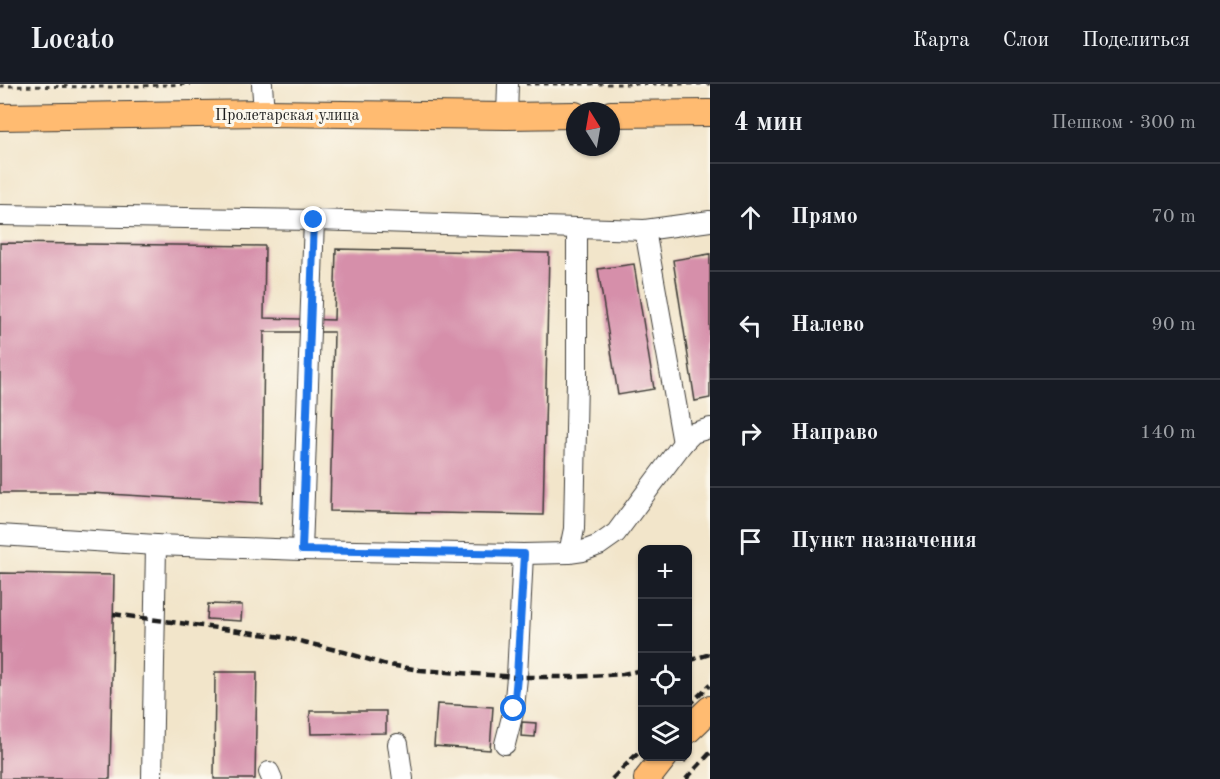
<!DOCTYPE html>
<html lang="ru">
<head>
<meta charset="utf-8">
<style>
	body { margin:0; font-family:"Old Standard TT",serif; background:#20242c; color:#f1f3f6 }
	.controls { position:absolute; right:18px; bottom:18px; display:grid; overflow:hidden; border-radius:12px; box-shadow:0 2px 4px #0004 }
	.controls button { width:54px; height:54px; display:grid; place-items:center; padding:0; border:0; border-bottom:2px solid #363941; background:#171b24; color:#f1f3f6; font:30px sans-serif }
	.compass { position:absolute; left:566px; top:18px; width:54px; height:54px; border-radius:50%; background:#171b24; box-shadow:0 2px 4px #0004; rotate:349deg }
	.stop { position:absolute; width:18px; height:18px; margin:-14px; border:4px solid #1a73e8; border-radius:50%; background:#fff }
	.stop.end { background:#1a73e8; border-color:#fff; box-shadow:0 2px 6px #0008 }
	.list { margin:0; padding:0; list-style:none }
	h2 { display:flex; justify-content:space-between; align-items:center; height:78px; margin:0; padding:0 24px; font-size:26px }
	h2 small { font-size:20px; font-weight:400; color:#9ea1a6 }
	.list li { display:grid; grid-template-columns:39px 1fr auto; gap:18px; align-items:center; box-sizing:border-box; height:108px; padding:0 24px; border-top:2px solid #363941 }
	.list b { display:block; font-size:22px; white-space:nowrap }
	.list em { font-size:20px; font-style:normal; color:#9ea1a6 }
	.icon { flex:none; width:33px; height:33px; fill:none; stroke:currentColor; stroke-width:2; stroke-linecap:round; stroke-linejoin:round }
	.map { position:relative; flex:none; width:710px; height:695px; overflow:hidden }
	header { display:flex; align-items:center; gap:36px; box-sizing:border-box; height:84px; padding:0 30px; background:#171b24; border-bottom:2px solid #363941 }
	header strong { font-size:28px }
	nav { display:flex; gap:33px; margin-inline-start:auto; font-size:21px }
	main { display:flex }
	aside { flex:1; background:#171b24 }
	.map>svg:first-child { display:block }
	.building { fill:#d68faa }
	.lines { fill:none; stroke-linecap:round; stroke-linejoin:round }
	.minor-casing { stroke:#3c3a36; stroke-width:22 }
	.major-casing { stroke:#3c3a36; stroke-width:28 }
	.path { stroke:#3c3a36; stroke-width:3; stroke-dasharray:4.5 4.5; stroke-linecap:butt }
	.minor { stroke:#fff; stroke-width:20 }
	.major { stroke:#ffbb71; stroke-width:26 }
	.rail { stroke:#1c1c1c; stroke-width:4.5; stroke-dasharray:9 4.5; stroke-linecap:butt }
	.route { stroke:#1a73e8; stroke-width:8 }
	.labels { text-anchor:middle; stroke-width:6; stroke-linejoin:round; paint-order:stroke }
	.street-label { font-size:16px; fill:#1c1c1c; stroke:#fbf7ec }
</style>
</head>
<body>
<header>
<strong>Locato</strong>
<nav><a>Карта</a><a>Слои</a><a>Поделиться</a></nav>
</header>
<main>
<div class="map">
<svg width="710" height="695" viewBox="0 0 710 695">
	<rect width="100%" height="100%" fill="#fbf7ec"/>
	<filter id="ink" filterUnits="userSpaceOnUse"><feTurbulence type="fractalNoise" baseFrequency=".0167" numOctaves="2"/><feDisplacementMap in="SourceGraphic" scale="12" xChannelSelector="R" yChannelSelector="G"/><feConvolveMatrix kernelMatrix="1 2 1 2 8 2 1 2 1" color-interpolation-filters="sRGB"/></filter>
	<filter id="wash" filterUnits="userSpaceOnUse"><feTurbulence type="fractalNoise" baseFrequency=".008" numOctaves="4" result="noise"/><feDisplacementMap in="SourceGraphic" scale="24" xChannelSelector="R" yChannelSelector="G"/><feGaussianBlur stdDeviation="1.35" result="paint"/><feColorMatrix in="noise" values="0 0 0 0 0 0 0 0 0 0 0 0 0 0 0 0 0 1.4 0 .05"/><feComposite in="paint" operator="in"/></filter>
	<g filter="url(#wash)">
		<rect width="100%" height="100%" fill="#f2e5ca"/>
		<g id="blocks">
			<g class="building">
				<path d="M0 159 265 162 264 234 334 236 336 165 549 169 543 431 330 427 334 248H264L262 419 91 409H0Z"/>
				<path d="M710 170V314L695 317 673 176Z"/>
				<path d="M634 180 654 305 618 311 598 185Z"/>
				<path d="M0 489 114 491 110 695H0Z"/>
				<path d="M208 520 242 521 241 537 207 535Z"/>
				<path d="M215 588H257L255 695H214Z"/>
				<path d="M437 620 493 623 490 666 434 662Z"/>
				<path d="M310 627H386V649L311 650Z"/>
				<path d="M522 638 536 639 535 653 521 652Z"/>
			</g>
		</g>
	</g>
	<g filter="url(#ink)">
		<use href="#blocks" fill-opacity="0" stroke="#3c3a36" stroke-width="1.5"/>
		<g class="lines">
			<defs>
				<g id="minor">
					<path d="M262 0 264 29"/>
					<path d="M507 32 508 0"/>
					<path d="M0 131 314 136 645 146 710 137"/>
					<path d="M645 146 683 359"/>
					<path d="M0 451 156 461 302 466 523 470 569 469 583 467 599 461 616 449 683 359 693 349 710 344"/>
					<path d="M302 466 314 136"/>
					<path d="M569 469 574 445 577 296V144"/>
					<path d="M398 660 403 695"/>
					<path d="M505 660 514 625 517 593 523 470"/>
					<path d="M269 688 272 695"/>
					<path d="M152 695 156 461"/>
				</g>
				<g id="major">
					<path d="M611 30 710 29"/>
					<path d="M0 33 264 29 507 32 575 31"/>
					<path d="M688 646 710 625"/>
					<path d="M647 695 665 672"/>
				</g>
			</defs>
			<use href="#minor" class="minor-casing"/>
			<use href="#major" class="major-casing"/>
			<g class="path">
				<path d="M526 0H710"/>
				<path d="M0 2 111 3 190 0"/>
				<path d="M684 678 695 664"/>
			</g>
			<use href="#minor" class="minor"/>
			<use href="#major" class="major"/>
			<g class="rail">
				<path d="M113 530 283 553 344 568 383 580 420 586 517 593H573L623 590 642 586"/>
				<path d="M688 577 710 570"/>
				<path d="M688 622 710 601"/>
				<path d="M612 695 642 665"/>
				<path d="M686 695 710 669"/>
			</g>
		</g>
	</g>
	<g class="lines" filter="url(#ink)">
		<path class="route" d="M314 136 302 466 524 470 517 593 514 625"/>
	</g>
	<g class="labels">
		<g class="street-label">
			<text x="287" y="36">Пролетарская улица</text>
		</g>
	</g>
</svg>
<div class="controls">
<button>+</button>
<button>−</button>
<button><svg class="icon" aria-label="locate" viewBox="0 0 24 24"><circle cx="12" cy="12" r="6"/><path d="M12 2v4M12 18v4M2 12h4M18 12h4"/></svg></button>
<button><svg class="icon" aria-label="layers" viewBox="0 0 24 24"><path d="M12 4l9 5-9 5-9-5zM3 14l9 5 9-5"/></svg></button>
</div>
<svg class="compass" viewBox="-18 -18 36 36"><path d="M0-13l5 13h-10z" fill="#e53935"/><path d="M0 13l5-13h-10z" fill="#9ea1a6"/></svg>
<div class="stop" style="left:514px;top:625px"></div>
<div class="stop end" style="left:314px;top:136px"></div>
</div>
<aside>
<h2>4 мин<small>Пешком · 300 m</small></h2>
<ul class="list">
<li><svg class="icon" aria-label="ahead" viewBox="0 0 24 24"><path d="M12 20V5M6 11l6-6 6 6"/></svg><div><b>Прямо</b></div><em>70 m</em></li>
<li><svg class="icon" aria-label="left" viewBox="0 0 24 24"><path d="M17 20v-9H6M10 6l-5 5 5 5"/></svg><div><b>Налево</b></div><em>90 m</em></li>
<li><svg class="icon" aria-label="right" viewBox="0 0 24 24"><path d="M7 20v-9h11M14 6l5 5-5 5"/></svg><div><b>Направо</b></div><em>140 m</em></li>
<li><svg class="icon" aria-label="arrive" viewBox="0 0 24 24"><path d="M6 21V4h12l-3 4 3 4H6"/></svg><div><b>Пункт назначения</b></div></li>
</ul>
</aside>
</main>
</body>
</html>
